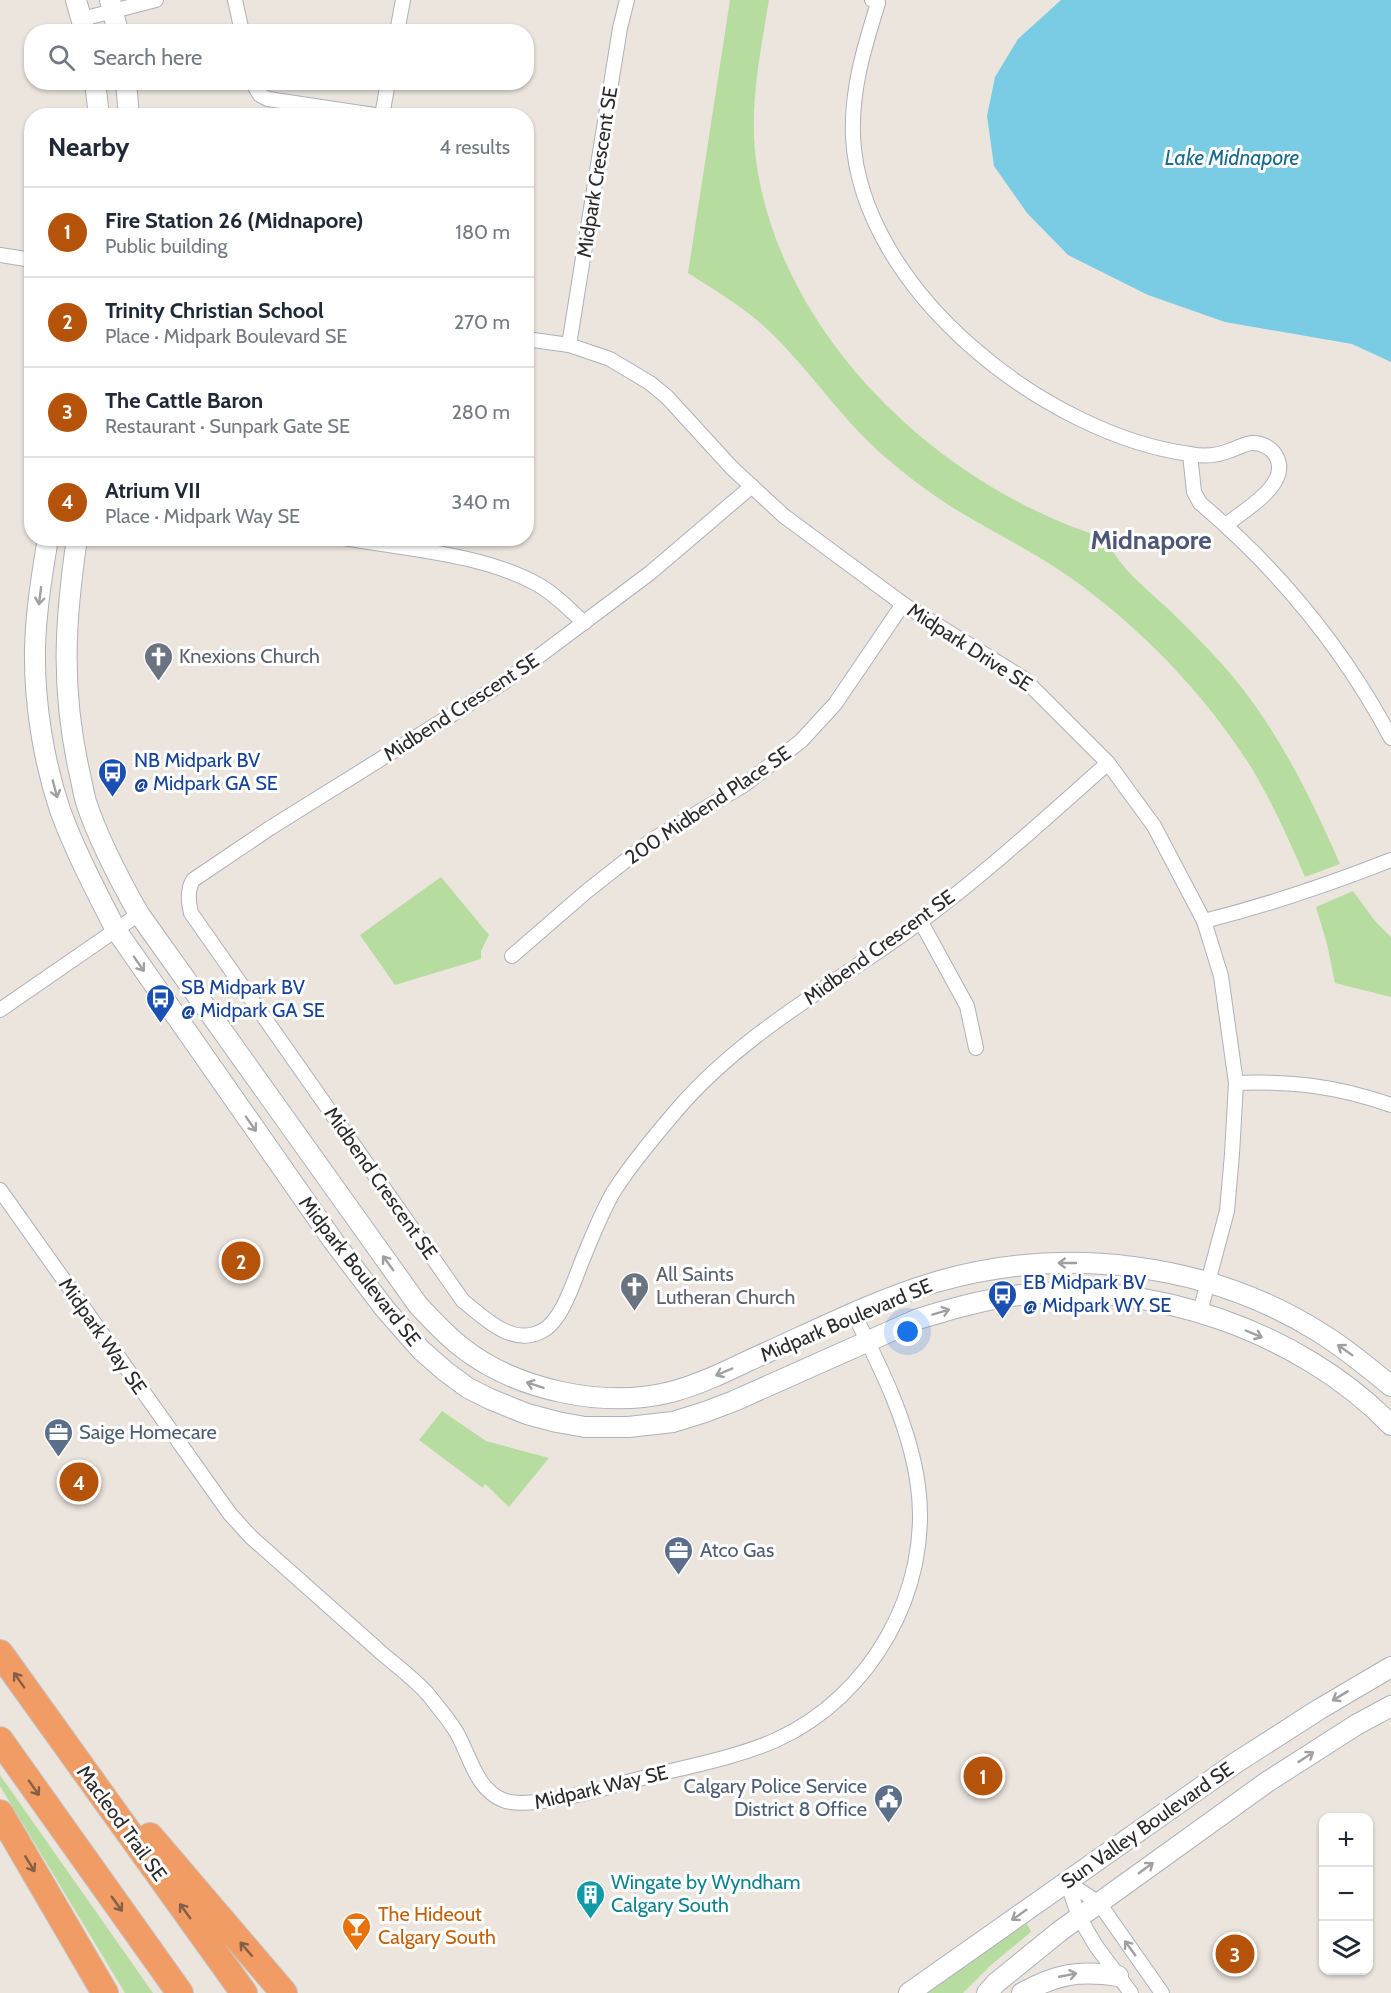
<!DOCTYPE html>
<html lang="en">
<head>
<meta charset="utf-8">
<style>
	body { margin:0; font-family:Cabin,sans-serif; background:#f6f6f7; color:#1f2937 }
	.controls { position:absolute; right:18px; bottom:18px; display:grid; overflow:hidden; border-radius:12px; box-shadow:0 2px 4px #0004 }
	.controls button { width:54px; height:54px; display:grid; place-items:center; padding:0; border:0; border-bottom:2px solid #e0e1e3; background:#fff; color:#1f2937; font:30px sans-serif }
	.you { position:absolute; left:908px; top:1332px; width:21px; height:21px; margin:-15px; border:4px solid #fff; border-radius:50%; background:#1a73e8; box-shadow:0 0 0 9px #1a73e833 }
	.badge { display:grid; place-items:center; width:39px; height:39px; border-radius:50%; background:#b45309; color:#fff; font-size:20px; font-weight:700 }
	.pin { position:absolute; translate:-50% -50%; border:3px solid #fff; box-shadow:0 2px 6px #0006 }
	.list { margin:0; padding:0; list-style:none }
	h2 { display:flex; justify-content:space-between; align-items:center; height:78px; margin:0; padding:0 24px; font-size:26px }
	h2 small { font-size:20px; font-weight:400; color:#747a83 }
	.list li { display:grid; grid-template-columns:39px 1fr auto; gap:18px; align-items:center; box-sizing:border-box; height:90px; padding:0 24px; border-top:2px solid #e0e1e3 }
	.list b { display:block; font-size:22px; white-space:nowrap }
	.list p { margin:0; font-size:20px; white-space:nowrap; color:#747a83 }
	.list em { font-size:20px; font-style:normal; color:#747a83 }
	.icon { flex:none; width:33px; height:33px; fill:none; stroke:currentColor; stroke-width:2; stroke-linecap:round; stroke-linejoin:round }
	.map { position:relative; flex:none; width:1391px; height:1993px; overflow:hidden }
	.search { position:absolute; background:#fff; box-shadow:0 2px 4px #0004; left:24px; top:24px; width:510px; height:66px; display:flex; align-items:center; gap:15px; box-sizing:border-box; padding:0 21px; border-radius:24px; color:#747a83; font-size:22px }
	.panel { position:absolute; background:#fff; box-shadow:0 2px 4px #0004; left:24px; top:108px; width:510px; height:438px; border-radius:24px }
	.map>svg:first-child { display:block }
	.green { fill:#b6dd9f }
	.water { fill:#7acce5 }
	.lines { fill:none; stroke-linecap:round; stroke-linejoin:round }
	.street-casing { stroke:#aeb1ba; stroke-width:16 }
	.secondary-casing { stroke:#aeb1ba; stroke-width:22 }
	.highway-casing { stroke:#c4c4c4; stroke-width:28 }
	.street { stroke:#fff; stroke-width:14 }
	.secondary { stroke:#fff; stroke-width:20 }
	.highway { stroke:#f19c64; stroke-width:26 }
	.oneway { stroke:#a0a0a0 }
	.oneway2 { stroke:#845e45 }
	.labels { text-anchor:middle; stroke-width:6; stroke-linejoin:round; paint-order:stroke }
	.street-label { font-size:20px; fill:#2b2b2b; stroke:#fff }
	.worship-label { font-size:20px; fill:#5b616d; stroke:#fff; text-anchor:start }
	.transit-label { font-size:20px; fill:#164399; stroke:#fff; text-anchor:start }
	.service-label { font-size:20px; fill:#4e5e75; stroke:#fff; text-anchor:start }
	.culture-label { font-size:20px; fill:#0d838f; stroke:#fff; text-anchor:start }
	.food-label { font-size:20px; fill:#c56008; stroke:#fff; text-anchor:start }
	.water-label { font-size:21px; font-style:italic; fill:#196b91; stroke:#fff }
	.district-label { font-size:26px; font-weight:bold; fill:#4f5778; stroke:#fff }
</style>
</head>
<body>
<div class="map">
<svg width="1391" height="1993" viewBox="0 0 1391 1993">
	<rect width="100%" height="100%" fill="#ebe5de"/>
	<g class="green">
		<path d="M730 0H769C760 55 748 111 757 167 784 340 942 488 1105 538 1122 570 1139 582 1165 606 1185 625 1204 644 1222 664 1274 722 1309 793 1340 864L1305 877C1289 840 1272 802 1251 767 1204 693 1142 629 1071 578 1033 551 990 531 950 506 927 491 906 475 885 457 842 420 810 370 769 331 744 307 716 291 688 273Z"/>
		<path d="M441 877 489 935 481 951V959L395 985 360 935Z"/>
		<path d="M1353 891 1375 921 1391 937V997L1335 983 1327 944 1316 907Z"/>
		<path d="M442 1411 486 1441 549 1458 509 1507 485 1484 483 1488 419 1440Z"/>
		<path d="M0 1775 153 1993H125L0 1786Z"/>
		<path d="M1027 1924 1031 1932 991 1965 963 1993H921L1010 1933Z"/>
	</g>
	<path class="water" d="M1061 0H1391V362L1352 344 1225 322 1148 295 1068 255 1027 213 994 166 987 116 995 77 1018 39Z"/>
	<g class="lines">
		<defs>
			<g id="street">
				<path d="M235 0 242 32"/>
				<path d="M872 0 878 3C864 48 851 90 853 137 861 291 1047 435 1190 454L1194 492 1200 503C1278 569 1343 648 1391 738"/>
				<path d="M82 19 156 0"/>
				<path d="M397 32 403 0"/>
				<path d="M252 82 260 95 268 99 381 116"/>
				<path d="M382 116 388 82"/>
				<path d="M0 255 32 260"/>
				<path d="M526 339 569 345 610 359 650 383 667 397 732 468 784 516 903 604 1023 678 1108 763 1154 826 1204 921 1221 976 1236 1083 1232 1154 1227 1211 1200 1312"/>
				<path d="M569 345 620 28 627 0"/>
				<path d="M1190 454C1204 457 1217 456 1231 450 1238 448 1245 443 1253 443 1262 443 1272 448 1276 456 1292 484 1244 510 1226 525"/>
				<path d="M752 486 650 573 503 683 270 828 193 880C187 890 188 901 191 913L463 1301C485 1318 512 1347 542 1331 562 1321 574 1281 582 1261 592 1237 601 1213 614 1191 632 1163 654 1137 676 1111 743 1032 837 983 920 922 986 873 1047 817 1108 763"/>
				<path d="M344 538C406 549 482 554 537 584 555 594 569 609 584 623"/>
				<path d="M1204 921C1268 905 1330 884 1391 860"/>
				<path d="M921 922 967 1006 976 1048"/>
				<path d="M512 956 587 891 652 840 744 785 801 741 835 704 903 604"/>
				<path d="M0 1010 139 914"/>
				<path d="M1236 1083C1292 1081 1337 1086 1391 1105"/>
				<path d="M0 1190 230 1514 251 1537C293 1574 334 1611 376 1648 392 1663 418 1681 431 1698 440 1710 451 1722 458 1735 470 1757 477 1790 503 1800 532 1812 621 1783 654 1775 695 1765 737 1757 776 1740 871 1697 932 1590 918 1486 910 1426 881 1368 854 1314"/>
				<path d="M1067 1882 1099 1903 1162 1993"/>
				<path d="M1067 1882 1079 1917 1096 1946 1131 1993"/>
			</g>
			<g id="secondary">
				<path d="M76 0 85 32"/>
				<path d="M110 0 118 32"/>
				<path d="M95 82 99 116"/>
				<path d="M126 82 129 116"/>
				<path d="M48 538C42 574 36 611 35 648 34 701 43 759 60 810 75 851 96 891 116 930L334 1242 385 1309 421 1350 445 1371 468 1388 490 1399 527 1414 557 1422 585 1427H628L673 1422 705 1412 734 1401 918 1319C951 1309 985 1299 1020 1295 1149 1279 1301 1332 1391 1425"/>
				<path d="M77 538C65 620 61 685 78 766 81 778 83 791 86 802 99 841 119 879 139 914L418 1305C431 1319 445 1334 460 1346 515 1390 603 1409 671 1392 698 1385 725 1372 750 1360 811 1333 872 1301 936 1282 1062 1245 1207 1262 1319 1332 1345 1348 1368 1367 1391 1386"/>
				<path d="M909 1993 1237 1762 1318 1710 1391 1667"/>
				<path d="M987 1993 996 1983 1060 1931 1267 1782 1356 1725 1391 1706"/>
				<path d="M1022 1993C1057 1974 1079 1970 1118 1976"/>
			</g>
			<g id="highway">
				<path d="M0 1653 244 1993"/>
				<path d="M0 1740 180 1993"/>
				<path d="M0 1813 105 1993"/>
				<path d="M150 1836 284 1993"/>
			</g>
		</defs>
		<use href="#street" class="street-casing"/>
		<use href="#secondary" class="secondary-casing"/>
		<use href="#highway" class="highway-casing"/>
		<use href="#street" class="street"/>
		<use href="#secondary" class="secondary"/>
		<use href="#highway" class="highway"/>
	</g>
	<defs><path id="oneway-shaft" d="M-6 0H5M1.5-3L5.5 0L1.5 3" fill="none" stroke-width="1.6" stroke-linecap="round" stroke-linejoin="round" transform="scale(1.5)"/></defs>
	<g class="oneway">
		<use href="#oneway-shaft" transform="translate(40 596) rotate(97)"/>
		<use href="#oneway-shaft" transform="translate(55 789) rotate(75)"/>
		<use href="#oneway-shaft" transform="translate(139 964) rotate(55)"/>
		<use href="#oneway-shaft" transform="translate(251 1124) rotate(55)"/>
		<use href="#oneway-shaft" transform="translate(388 1263) rotate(-126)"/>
		<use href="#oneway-shaft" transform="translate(1067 1263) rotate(-180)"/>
		<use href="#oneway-shaft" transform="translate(941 1312) rotate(-17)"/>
		<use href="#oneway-shaft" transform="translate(1254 1334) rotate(23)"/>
		<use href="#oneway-shaft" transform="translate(1345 1350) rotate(-145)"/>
		<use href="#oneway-shaft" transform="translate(724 1372) rotate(157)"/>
		<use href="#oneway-shaft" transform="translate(535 1385) rotate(-162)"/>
		<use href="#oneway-shaft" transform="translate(1340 1696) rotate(149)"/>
		<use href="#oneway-shaft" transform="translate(1306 1757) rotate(-33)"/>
		<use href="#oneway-shaft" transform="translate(1146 1868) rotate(-36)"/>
		<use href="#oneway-shaft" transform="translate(1019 1915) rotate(145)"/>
		<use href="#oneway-shaft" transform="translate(1130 1948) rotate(-126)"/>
		<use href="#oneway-shaft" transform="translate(1068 1975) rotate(-11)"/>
	</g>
	<g class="oneway2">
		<use href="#oneway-shaft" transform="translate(19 1680) rotate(-125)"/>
		<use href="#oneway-shaft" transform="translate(34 1788) rotate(55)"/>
		<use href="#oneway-shaft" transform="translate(30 1864) rotate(59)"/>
		<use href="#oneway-shaft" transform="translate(117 1904) rotate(54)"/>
		<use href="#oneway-shaft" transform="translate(185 1911) rotate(-126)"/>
		<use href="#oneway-shaft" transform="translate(246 1949) rotate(-131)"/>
	</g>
	<defs>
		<symbol id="church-pin" viewBox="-11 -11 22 30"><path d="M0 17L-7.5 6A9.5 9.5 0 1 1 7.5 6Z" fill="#6b7280" stroke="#fff"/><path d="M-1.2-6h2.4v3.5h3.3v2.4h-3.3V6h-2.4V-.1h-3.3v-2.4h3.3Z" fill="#fff"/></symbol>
		<symbol id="bus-pin" viewBox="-11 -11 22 30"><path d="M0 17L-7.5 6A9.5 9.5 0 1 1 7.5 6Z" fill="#1a4fb4" stroke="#fff"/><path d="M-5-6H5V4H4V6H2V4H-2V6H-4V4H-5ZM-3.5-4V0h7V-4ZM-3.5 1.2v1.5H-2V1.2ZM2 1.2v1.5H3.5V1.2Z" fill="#fff"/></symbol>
		<symbol id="office-pin" viewBox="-11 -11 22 30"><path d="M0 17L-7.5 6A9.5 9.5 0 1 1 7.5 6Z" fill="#5c6f8a" stroke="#fff"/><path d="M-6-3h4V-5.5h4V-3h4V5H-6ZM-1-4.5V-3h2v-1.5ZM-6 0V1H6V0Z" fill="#fff"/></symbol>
		<symbol id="civic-pin" viewBox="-11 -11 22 30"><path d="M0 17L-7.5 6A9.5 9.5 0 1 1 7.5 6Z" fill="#5c6f8a" stroke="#fff"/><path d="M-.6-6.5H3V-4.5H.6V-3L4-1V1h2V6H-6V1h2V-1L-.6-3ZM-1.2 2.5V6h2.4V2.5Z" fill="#fff"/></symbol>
		<symbol id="building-pin" viewBox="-11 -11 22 30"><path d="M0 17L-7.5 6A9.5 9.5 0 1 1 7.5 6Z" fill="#0f9aa8" stroke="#fff"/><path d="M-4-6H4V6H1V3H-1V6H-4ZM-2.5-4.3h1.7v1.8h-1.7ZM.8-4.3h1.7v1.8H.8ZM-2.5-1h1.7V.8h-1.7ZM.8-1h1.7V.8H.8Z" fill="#fff"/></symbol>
		<symbol id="bar-pin" viewBox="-11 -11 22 30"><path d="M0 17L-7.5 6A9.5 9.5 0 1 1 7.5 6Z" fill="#e8710a" stroke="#fff"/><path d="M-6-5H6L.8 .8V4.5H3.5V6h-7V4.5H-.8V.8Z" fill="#fff"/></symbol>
	</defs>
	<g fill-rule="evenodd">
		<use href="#church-pin" x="142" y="640" width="33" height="45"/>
		<use href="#bus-pin" x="96" y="756" width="33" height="45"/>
		<use href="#bus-pin" x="144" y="982" width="33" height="45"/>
		<use href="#church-pin" x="618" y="1270" width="33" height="45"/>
		<use href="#bus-pin" x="986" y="1278" width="33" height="45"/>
		<use href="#office-pin" x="42" y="1416" width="33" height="45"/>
		<use href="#office-pin" x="662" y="1534" width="33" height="45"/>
		<use href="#civic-pin" x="872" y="1782" width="33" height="45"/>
		<use href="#building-pin" x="574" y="1878" width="33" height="45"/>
		<use href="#bar-pin" x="340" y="1910" width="33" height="45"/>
	</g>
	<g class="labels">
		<g class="street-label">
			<text transform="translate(597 172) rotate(-81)" y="7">Midpark Crescent SE</text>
			<text transform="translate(970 647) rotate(33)" y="7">Midpark Drive SE</text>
			<text transform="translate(461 707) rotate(-33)" y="7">Midbend Crescent SE</text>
			<text transform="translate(708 805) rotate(-34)" y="7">200 Midbend Place SE</text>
			<text transform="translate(879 947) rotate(-36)" y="7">Midbend Crescent SE</text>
			<text transform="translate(381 1183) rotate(55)" y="7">Midbend Crescent SE</text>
			<text transform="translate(360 1271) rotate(52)" y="7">Midpark Boulevard SE</text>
			<text transform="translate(846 1320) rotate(-23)" y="7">Midpark Boulevard SE</text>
			<text transform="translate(103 1336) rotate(55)" y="7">Midpark Way SE</text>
			<text transform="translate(601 1787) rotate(-13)" y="7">Midpark Way SE</text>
			<text transform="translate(122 1823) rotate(54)" y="7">Macleod Trail SE</text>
			<text transform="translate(1147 1825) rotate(-35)" y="7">Sun Valley Boulevard SE</text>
		</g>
		<g class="worship-label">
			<text x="179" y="663">Knexions Church</text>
			<text x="656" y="1281">All Saints<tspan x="656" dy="23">Lutheran Church</tspan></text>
		</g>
		<g class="transit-label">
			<text x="134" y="767">NB Midpark BV<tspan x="134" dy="23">@ Midpark GA SE</tspan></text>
			<text x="181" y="994">SB Midpark BV<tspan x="181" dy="23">@ Midpark GA SE</tspan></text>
			<text x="1023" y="1289">EB Midpark BV<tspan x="1023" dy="23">@ Midpark WY SE</tspan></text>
		</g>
		<g class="service-label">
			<text x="79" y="1439">Saige Homecare</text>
			<text x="700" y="1557">Atco Gas</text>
			<text x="867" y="1793" text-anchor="end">Calgary Police Service<tspan x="867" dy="23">District 8 Office</tspan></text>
		</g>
		<g class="culture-label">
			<text x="611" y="1889">Wingate by Wyndham<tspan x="611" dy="23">Calgary South</tspan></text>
		</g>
		<g class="food-label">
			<text x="378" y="1921">The Hideout<tspan x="378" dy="23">Calgary South</tspan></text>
		</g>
		<g class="water-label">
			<text x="1232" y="165">Lake Midnapore</text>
		</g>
		<g class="district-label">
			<text x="1151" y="549">Midnapore</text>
		</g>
	</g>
</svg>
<div class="controls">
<button>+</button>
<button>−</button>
<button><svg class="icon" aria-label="layers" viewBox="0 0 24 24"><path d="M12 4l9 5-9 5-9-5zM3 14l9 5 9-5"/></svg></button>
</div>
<div class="you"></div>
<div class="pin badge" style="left:983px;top:1776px">1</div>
<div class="pin badge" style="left:241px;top:1261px">2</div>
<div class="pin badge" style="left:1235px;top:1954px">3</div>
<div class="pin badge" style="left:79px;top:1482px">4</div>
<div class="search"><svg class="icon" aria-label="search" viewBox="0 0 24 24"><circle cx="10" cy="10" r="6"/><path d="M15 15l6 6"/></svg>Search here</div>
<section class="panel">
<h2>Nearby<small>4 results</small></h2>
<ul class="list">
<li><span class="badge">1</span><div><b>Fire Station 26 (Midnapore)</b><p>Public building</p></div><em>180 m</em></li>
<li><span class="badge">2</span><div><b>Trinity Christian School</b><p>Place · Midpark Boulevard SE</p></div><em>270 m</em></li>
<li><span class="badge">3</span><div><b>The Cattle Baron</b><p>Restaurant · Sunpark Gate SE</p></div><em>280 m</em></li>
<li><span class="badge">4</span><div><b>Atrium VII</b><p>Place · Midpark Way SE</p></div><em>340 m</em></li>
</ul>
</section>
</div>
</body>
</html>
